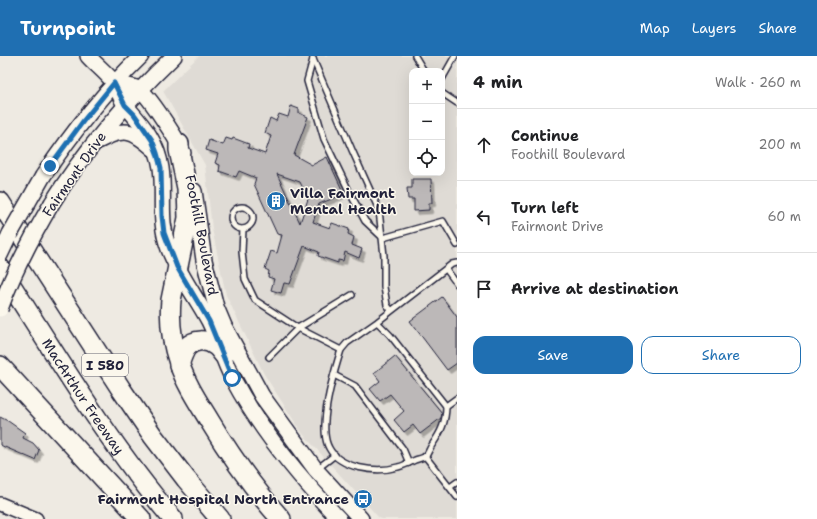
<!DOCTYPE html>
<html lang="en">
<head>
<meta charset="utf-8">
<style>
	body { margin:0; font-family:"Shantell Sans",sans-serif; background:#f2f2f2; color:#202124 }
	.controls { position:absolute; right:12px; top:12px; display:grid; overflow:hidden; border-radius:8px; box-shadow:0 4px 16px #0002 }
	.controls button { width:36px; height:36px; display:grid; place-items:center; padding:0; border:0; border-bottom:1px solid #e0e0e0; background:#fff; color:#202124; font:20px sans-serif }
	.stop { position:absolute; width:12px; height:12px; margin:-9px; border:3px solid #1f6fb2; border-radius:50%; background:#fff }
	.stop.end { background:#1f6fb2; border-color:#fff; box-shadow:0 1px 4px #0008 }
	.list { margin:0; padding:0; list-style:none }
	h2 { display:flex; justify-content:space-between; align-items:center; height:52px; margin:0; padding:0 16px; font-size:17px }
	h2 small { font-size:13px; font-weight:400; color:#757577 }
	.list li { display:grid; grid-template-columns:26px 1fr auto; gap:12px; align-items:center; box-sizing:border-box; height:72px; padding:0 16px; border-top:1px solid #e0e0e0 }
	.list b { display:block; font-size:15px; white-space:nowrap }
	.list p { margin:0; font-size:13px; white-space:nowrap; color:#757577 }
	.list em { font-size:13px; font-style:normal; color:#757577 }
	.actions { display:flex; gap:8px; padding:12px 16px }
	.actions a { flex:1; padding:9px 0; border:1px solid #1f6fb2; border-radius:12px; text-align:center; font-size:14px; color:#1f6fb2 }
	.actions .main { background:#1f6fb2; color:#fff }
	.icon { flex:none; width:22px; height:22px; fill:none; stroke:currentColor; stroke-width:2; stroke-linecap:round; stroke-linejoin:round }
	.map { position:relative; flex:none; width:457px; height:463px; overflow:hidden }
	header { display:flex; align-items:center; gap:24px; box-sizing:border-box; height:56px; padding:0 20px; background:#1f6fb2; color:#fff }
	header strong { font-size:19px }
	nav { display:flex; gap:22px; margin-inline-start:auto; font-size:14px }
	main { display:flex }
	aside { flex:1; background:#fff }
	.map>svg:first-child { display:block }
	.built { fill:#dfdbd5; fill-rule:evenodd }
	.building { fill:#bcb8b8; stroke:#22223b; fill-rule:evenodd; filter:url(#shadow) }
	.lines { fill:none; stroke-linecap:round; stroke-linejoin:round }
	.service-casing { stroke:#22223b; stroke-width:8 }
	.tertiary-casing { stroke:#22223b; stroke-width:16 }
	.secondary-casing { stroke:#22223b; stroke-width:18 }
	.motorway-casing { stroke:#22223b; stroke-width:22 }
	.service { stroke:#fbf7ec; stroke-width:5 }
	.tertiary { stroke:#fbf7ec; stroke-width:13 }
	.secondary { stroke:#fbf7ec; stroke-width:15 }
	.motorway { stroke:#fbf7ec; stroke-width:19 }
	.secondary-bridge-casing { stroke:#22223b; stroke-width:18; stroke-linecap:butt }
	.secondary-bridge { stroke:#fbf7ec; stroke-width:15 }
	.route { stroke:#1f6fb2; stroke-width:5 }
	.labels { text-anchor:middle; stroke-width:3; stroke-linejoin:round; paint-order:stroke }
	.shield { fill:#fbf7ec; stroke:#636270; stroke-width:1 }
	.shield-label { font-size:13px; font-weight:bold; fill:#22223b }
	.street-label { font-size:14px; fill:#22223b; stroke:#fbf7ec }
	.poi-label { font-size:14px; font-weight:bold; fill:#22223b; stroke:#fbf7ec; text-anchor:start }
</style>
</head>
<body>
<header>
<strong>Turnpoint</strong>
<nav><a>Map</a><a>Layers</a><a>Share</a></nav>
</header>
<main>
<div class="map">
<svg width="457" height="463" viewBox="0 0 457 463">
	<defs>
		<filter id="shadow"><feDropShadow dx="3.5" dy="3.5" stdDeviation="0" flood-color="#0004"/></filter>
	</defs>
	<rect width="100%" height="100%" fill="#eeeae2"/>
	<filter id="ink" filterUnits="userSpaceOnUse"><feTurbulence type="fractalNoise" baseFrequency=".025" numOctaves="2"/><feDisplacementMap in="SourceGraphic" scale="8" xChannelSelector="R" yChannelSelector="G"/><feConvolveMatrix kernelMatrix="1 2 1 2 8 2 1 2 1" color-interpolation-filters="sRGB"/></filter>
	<g filter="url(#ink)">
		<path class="built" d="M199 0H457V463H380L302 377 264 318 226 239 212 173 205 109 163 35ZM412 15H442V117H412Z"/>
		<g class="building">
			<path d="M291 50 299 53V57L308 61 294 99 312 109 327 101 344 138 319 148 313 166 330 172 332 167 349 173 348 178 354 181 352 189 362 193 359 202 345 196 343 205 338 204V207L318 200 319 196 304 190 290 228 284 227 281 237 271 234 274 223 268 221 269 215 265 213 271 195 277 197 282 179 277 178 254 128 256 122 239 115 236 121 219 115 220 109 215 107 218 98 206 94 209 84 223 89 226 82 232 84 233 82 249 88 248 92 265 98 271 80 265 77 270 62 276 65 279 58 288 61ZM277 118 300 126 308 143 300 167Z"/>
			<path d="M412 123H431L432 147H429V154L414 155V143H408L407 132H412Z"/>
			<path d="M442 241 457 261V307L447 314 410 265Z"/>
			<path d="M395 300 442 357 441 362 420 378 413 369 404 376 394 364 404 355 390 338 380 345 370 333 380 325 374 317Z"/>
			<path d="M0 361 8 365 25 377 23 382 33 387 39 394 35 404 0 389Z"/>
		</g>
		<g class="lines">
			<defs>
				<g id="service">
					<path d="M415 0 424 15"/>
					<path d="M313 3 307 25 324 83 350 137 365 165 383 182 443 165 457 189"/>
					<path d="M313 3 352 94 379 154 384 200V231L387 249 391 254"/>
					<path d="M442 23 455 0"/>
					<path d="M442 37 457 47"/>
					<circle cx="242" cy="162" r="11"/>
					<path d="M243 173 242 196 245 223 255 244 298 272 341 294"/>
					<path d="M446 213 457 228"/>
					<path d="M377 266 390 279 446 350C446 366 441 376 432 389 430 392 428 397 426 400 423 402 418 403 415 404 409 407 403 410 398 411 377 417 340 413 329 392 317 371 334 316 341 294L347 287 377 266 452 208 457 207"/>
					<path d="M269 301 298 272 352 239"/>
					<path d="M334 319 355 330 403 393 409 407"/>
					<path d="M446 350 457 342"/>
					<path d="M425 400 457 441"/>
					<path d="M317 413 335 399"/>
					<path d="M450 431 457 426"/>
				</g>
				<path id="tertiary" d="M0 448 36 463"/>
				<g id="secondary">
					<path d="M88 0C96 9 108 18 115 28 119 35 121 44 126 50 143 70 157 85 161 112 165 141 158 164 169 193 179 219 196 241 209 265 218 283 223 305 233 323 260 374 300 422 339 463"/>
					<path d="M114 27C122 29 132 30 139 33 148 38 179 86 183 97"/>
					<path d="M98 85C124 71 132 73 154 93"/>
					<path d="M43 120C72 77 104 36 141 0"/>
					<path d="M194 135 204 204 216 251 224 270 262 340 316 414 361 463"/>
					<path d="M52 147C86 92 127 45 174 0"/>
					<path d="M0 199 10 178"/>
				</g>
				<g id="motorway">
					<path d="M179 88V94L187 132 188 162 171 244C169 265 172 287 179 307 186 328 198 346 209 364 230 399 254 433 281 463"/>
					<path d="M0 146 121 333 153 380 186 423 220 463"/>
					<path id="s1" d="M0 212C55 297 107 386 173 463"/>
					<path d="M179 309C181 303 183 296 187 291 194 283 207 283 216 290 219 292 221 296 224 299"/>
					<path d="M0 310 141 463"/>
				</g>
			</defs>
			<use href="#service" class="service-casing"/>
			<use href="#tertiary" class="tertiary-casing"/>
			<use href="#secondary" class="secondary-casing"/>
			<use href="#motorway" class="motorway-casing"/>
			<use href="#service" class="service"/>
			<use href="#tertiary" class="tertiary"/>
			<use href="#secondary" class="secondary"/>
			<use href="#motorway" class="motorway"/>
			<defs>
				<g id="secondary-bridge">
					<path d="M10 178 43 120"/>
					<path d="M0 253C13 216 32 181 52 147"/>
				</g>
			</defs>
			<use href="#secondary-bridge" class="secondary-bridge-casing"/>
			<use href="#secondary-bridge" class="secondary-bridge"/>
		</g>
	</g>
	<g class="lines" filter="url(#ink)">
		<path class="route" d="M50 110 84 64 114 27 125 49 134 58 152 84 157 97 161 112 162 160 164 177 177 211 209 265 232 322"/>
	</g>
	<defs>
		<symbol id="building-disc" viewBox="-11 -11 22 22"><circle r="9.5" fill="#1f6fb2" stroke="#fbf7ec"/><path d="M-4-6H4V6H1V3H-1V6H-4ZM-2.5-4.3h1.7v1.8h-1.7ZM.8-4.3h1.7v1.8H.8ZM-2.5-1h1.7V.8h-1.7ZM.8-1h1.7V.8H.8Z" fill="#fff"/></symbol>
		<symbol id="bus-disc" viewBox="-11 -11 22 22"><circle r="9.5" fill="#1f6fb2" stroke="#fbf7ec"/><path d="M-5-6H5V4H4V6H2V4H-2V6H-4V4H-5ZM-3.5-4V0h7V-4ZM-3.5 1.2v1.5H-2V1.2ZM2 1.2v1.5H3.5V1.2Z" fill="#fff"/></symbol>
	</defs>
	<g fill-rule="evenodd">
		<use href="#building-disc" x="265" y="134" width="22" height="22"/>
		<use href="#bus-disc" x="352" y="432" width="22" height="22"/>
	</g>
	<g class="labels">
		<rect class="shield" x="82" y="298" width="46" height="22" rx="3"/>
		<g class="shield-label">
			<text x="105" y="314">I 580</text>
		</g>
		<g class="street-label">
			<text transform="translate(74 118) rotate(-55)" y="5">Fairmont Drive</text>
			<text transform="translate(202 179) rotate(79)" y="5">Foothill Boulevard</text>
			<text dy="5" stroke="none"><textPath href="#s1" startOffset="153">MacArthur Freeway</textPath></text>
		</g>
		<g class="poi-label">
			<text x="290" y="142">Villa Fairmont<tspan x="290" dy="16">Mental Health</tspan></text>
			<text x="349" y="448" text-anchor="end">Fairmont Hospital North Entrance</text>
		</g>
	</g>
</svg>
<div class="controls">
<button>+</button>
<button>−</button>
<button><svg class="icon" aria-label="locate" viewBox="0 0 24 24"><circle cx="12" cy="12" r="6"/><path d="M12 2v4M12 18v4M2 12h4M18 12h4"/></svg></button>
</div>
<div class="stop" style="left:232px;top:322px"></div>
<div class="stop end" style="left:50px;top:110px"></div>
</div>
<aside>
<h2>4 min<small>Walk · 260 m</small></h2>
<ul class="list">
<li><svg class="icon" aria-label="ahead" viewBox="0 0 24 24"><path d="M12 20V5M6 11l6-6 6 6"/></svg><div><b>Continue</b><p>Foothill Boulevard</p></div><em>200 m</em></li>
<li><svg class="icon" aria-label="left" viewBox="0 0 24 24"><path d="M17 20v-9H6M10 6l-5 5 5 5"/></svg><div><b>Turn left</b><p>Fairmont Drive</p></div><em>60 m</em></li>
<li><svg class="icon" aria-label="arrive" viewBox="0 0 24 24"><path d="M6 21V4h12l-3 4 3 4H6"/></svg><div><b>Arrive at destination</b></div></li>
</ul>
<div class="actions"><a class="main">Save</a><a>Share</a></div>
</aside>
</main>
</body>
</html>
